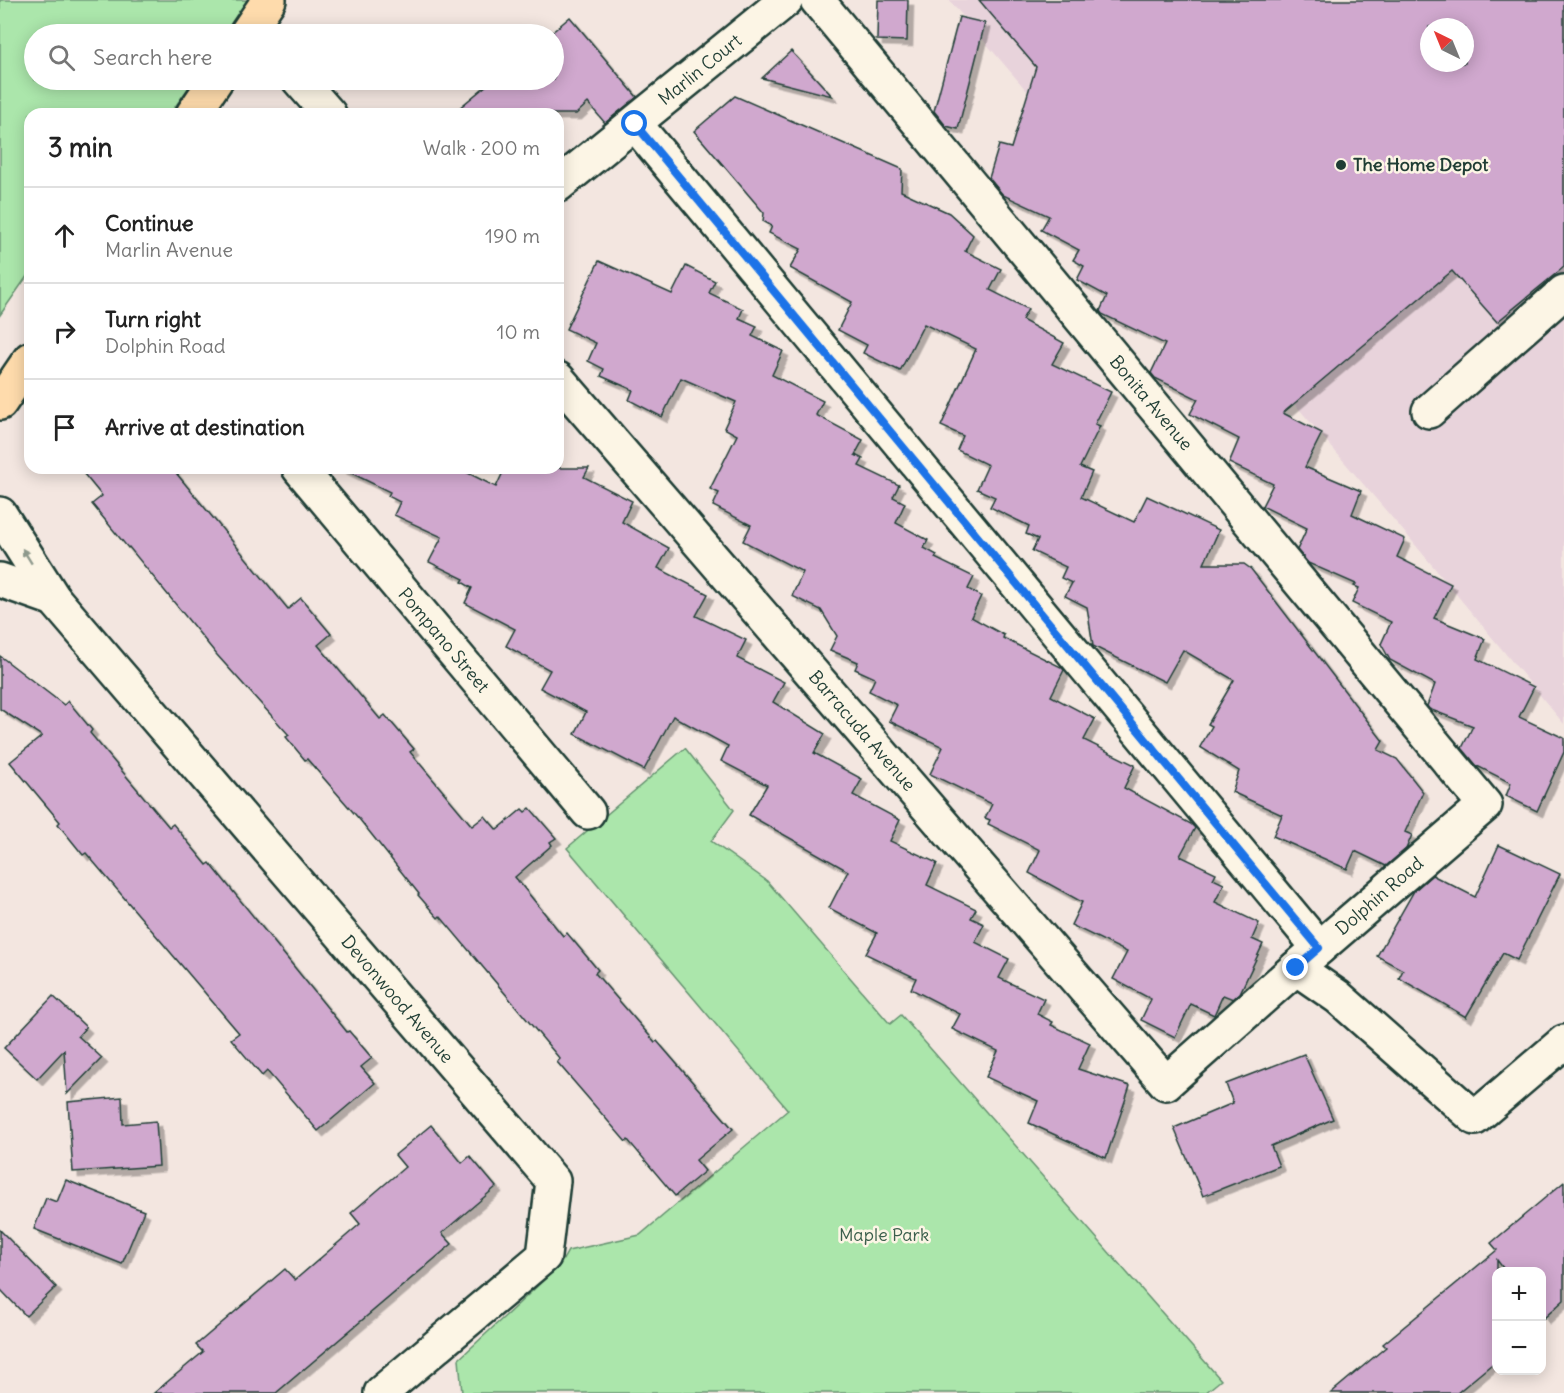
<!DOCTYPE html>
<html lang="en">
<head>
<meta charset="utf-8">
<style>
	body { margin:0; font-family:Delius,sans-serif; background:#f6f6f6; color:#222 }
	.controls { position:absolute; right:18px; bottom:18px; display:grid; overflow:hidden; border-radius:12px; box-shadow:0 3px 15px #0003 }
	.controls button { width:54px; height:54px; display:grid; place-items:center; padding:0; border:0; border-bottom:2px solid #e0e0e0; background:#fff; color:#222; font:30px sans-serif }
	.compass { position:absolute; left:1420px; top:18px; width:54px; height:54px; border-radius:50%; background:#fff; box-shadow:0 3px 15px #0003; rotate:317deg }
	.stop { position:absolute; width:18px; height:18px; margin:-14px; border:4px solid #1a73e8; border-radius:50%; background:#fff }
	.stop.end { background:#1a73e8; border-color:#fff; box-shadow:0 2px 6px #0008 }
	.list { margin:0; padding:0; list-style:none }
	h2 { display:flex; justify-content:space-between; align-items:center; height:78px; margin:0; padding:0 24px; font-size:26px }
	h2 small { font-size:20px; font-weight:400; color:#767676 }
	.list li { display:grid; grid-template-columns:39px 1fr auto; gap:18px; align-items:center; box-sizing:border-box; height:96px; padding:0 24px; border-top:2px solid #e0e0e0 }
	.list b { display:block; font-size:22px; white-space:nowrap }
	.list p { margin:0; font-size:20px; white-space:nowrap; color:#767676 }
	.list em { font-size:20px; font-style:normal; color:#767676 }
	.icon { flex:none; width:33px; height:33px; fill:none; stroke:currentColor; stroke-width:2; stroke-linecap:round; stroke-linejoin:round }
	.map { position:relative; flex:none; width:1564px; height:1393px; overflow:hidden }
	.search { position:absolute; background:#fff; box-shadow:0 3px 15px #0003; left:24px; top:24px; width:540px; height:66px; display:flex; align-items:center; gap:15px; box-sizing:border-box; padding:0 21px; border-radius:33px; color:#767676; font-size:22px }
	.panel { position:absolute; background:#fff; box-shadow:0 3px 15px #0003; left:24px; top:108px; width:540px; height:366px; border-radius:18px }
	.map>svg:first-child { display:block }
	.built { fill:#e8d3db; fill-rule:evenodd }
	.green { fill:#abe6ab; stroke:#659270; stroke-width:1.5 }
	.building { fill:#d0a8ce; stroke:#1f3d34; stroke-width:1.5; fill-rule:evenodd; filter:url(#shadow) }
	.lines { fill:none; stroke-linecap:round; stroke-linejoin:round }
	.minor-casing { stroke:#1f3d34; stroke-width:38 }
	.major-casing { stroke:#1f3d34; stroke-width:38 }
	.minor { stroke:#fcf5e5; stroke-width:33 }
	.major { stroke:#fedbac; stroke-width:33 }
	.oneway { fill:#8e998c }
	.route { stroke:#1a73e8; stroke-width:8 }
	.poi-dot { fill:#1f3d34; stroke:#fcf5e5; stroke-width:2 }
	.labels { text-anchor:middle; stroke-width:5; stroke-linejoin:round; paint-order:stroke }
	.street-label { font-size:18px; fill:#1f3d34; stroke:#fcf5e5 }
	.poi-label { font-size:18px; font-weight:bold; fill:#1f3d34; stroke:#fcf5e5; text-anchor:start }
	.park-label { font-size:18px; fill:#3b5f4c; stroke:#fcf5e5 }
</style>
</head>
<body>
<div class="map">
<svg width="1564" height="1393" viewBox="0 0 1564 1393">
	<defs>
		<filter id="shadow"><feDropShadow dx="5.5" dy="5.5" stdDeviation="0" flood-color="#0004"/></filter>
	</defs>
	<rect width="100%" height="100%" fill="#f3e6e0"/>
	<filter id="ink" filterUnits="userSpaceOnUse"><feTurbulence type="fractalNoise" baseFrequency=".0167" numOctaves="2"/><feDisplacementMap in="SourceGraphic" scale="12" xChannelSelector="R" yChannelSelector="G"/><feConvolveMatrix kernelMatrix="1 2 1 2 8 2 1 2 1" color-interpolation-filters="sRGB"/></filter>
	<g filter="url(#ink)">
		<path class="built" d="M949 0H1564V724L1412 541ZM1429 27H1465V63H1429Z"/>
		<g class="green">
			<path d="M0 0H249L225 34H34V80H194L170 114H30V272L0 315Z"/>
			<path d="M685 748 734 810 711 841 767 881 890 1024 901 1015 1221 1380 1205 1393H462L459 1359 560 1265 568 1251 640 1235 788 1110 567 848Z"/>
		</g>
		<g class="building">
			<path d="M878 0H908L907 41 877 40Z"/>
			<path d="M979 0H1564V267L1497 322 1452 271 1283 413 1322 433 1305 467 1361 491 1352 514 1405 539 1397 557 1451 584 1434 618 1485 639 1477 659 1534 687 1519 717 1564 738V752L1537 811 1506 796 1511 783 1477 766 1462 748 1473 726 1429 709 1427 706 1435 684 1390 660 1381 644 1391 622 1352 603 1359 588 1354 586 1356 584 1308 563 1297 550 1307 528 1262 506 1273 484 1229 463 1239 439 1190 414 1198 399 1155 378 1151 373 1165 344 1102 314 1100 311 1107 296 1077 280 1084 266 1073 260 1079 250 1041 230 1049 216 1003 195 989 178 999 145 1011 148 1036 67ZM1429 27H1465V63H1429Z"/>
			<path d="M570 17 637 97 605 123 588 103 576 114H452L493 80H554V34H550Z"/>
			<path d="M959 17 985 23 958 129 946 126 934 111Z"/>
			<path d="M791 51 832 96 762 78Z"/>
			<path d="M735 96 902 169 901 191 949 213 973 235 965 251 1001 269 990 290 1028 309 1022 320 1064 343 1052 364 1111 392 1095 424 1100 426 1080 467 1092 472 1081 497 1134 522 1147 496 1219 530 1204 564H1244L1251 569 1383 741 1378 750 1397 759 1423 792 1405 832 1412 835 1406 849 1386 866 1355 851 1347 869 1273 836 1282 815 1232 792 1239 771 1200 747 1212 726 1208 724 1234 680 1183 650 1165 682 1093 646 1087 607 1065 596 1072 583 1061 578 1066 567 1032 551 1038 539 1026 534 1029 526 990 507 995 497 977 489 988 465 957 450 963 436 941 426 976 349 924 324 900 371 863 353 867 345 838 330 852 302 790 268 801 249 769 233 772 226 763 221 764 213 694 131Z"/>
			<path d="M599 261 672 294 686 266 715 281 709 293 743 309 739 318 757 326 752 336 783 351 772 375 823 401 816 415 863 440 855 455 863 459 859 466 899 485 893 497 905 503 896 523 928 540 924 548 937 555 935 558 974 577 968 589 981 596 971 617 1004 635 1003 638 1061 667 1064 670 1051 696 1095 719 1084 740 1135 765 1124 788 1191 824 1195 828 1180 856 1216 873 1213 879 1224 884 1215 902 1259 923 1252 939 1263 944 1240 993 1233 999 1223 995 1214 1015 1191 1004 1175 1037 1141 1020 1151 999 1113 979 1127 952 1071 925 1082 902 1029 873 1040 850 988 824 990 820 985 818 992 804 930 774 943 747 889 721 897 705 869 691 875 678 855 669 858 662 830 650 837 636 821 610 792 596 803 572 743 541 751 525 713 506 719 493 710 489 737 435 724 428 736 402 681 378 662 417 629 400 633 390 601 376 604 369 588 361 596 343 566 329Z"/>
			<path d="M79 468H172L288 609 301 598 331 634 318 645 380 719 385 715 414 749 410 752 472 826 485 816 497 830 522 809 525 812 530 808 556 838 550 842 552 845 515 877 563 936 567 933 598 970 595 973 655 1042 657 1041 733 1129 696 1160 705 1171 675 1196 628 1140 626 1142 557 1062 560 1059 440 916 438 918 418 895 419 894 360 820 307 759 305 760 286 737 289 735 217 655 129 547 128 548 92 504 102 496Z"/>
			<path d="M341 468H458L496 487 505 468H589L584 477 632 501 622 522 669 548 658 568 708 594 696 616 746 640 737 658 784 682 773 702 825 734 814 753 862 779 853 795 900 820 890 841 937 863 927 885 976 909 971 918 984 924 975 942 1009 959 999 978 1044 999 1037 1014 1053 1022 1051 1025 1090 1043 1078 1069 1130 1086 1106 1158 1029 1123 1038 1101 986 1077 998 1051 952 1029 960 1014 911 989 916 978 866 954 877 933 829 908 848 871 749 815 767 785 721 761 728 746 673 716 644 770 575 734 586 712 540 688 550 670 506 646 515 629 465 603 472 588 462 582 464 579 429 562 442 537 394 515 400 502 388 496 390 492Z"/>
			<path d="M0 656 64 705 68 701 92 730 90 733 169 827 173 824 207 865 210 863 347 1032 349 1031 372 1058 361 1067 375 1083 318 1131 267 1071 262 1076 231 1039 239 1033 86 853 83 855 58 824 60 822 10 762 42 736 0 709Z"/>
			<path d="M1499 845 1560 874 1517 960 1503 953 1466 1017 1399 978 1403 970 1377 956 1414 891 1432 875 1475 897Z"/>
			<path d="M53 996 86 1027 78 1036 102 1058 67 1094 64 1050 37 1079 4 1048Z"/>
			<path d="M1304 1054 1333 1119 1271 1146 1279 1166 1203 1196 1174 1128 1233 1103 1226 1084Z"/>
			<path d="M122 1097 123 1124 156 1121 159 1166 73 1172 68 1102Z"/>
			<path d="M431 1125 462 1163 470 1156 496 1187 442 1233 452 1244 276 1393H154L203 1352 196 1345 285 1269 295 1280 360 1224 351 1213 405 1167 395 1155Z"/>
			<path d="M66 1180 144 1211 122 1264 34 1229 46 1198 57 1202Z"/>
			<path d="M1564 1182V1300L1544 1318 1542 1315V1272H1506L1497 1260V1360L1457 1393H1331L1386 1347 1383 1344 1497 1250 1491 1243Z"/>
			<path d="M0 1230 56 1287 26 1316 0 1289Z"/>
		</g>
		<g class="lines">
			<defs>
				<g id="minor">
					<path d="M299 80 329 114"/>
					<path d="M635 124 1319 948"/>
					<path id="s1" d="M558 185 786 0"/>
					<path id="s2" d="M558 379 1166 1083 1296 968 1485 805 817 0"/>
					<path d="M1429 411 1564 292"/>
					<path id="s3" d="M299 468 588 812"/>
					<path id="s4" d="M0 514 54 599 553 1181 544 1256 381 1393"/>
					<path d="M0 580 54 599"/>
					<path d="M1296 968 1338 997 1475 1118 1564 1042"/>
				</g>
				<g id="major">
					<path d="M246 34 269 0"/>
					<path d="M193 114 216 80"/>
					<path d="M0 403 30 359"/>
				</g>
			</defs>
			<use href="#minor" class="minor-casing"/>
			<use href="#major" class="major-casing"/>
			<use href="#minor" class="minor"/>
			<use href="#major" class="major"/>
		</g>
		<defs><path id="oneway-solid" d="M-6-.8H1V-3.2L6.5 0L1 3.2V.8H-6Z" transform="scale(1.5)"/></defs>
		<use class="oneway" href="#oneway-solid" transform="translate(27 556) rotate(-122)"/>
	</g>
	<g class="lines" filter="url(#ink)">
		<path class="route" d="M635 124 1319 948 1296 968"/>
	</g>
	<circle class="poi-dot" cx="1341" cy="165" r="6"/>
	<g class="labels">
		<g class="street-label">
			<text dy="6" stroke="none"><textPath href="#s1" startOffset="183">Marlin Court</textPath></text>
			<text transform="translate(1151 403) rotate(50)" y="6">Bonita Avenue</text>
			<text dy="6" stroke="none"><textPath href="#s3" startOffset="225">Pompano Street</textPath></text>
			<text dy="6" stroke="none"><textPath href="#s2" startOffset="465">Barracuda Avenue</textPath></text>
			<text dy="6" stroke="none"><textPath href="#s2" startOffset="1214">Dolphin Road</textPath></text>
			<text dy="6" stroke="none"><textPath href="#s4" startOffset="628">Devonwood Avenue</textPath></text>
		</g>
		<g class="poi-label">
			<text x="1353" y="171">The Home Depot</text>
		</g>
		<g class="park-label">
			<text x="884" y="1241">Maple Park</text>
		</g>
	</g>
</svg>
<div class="controls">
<button>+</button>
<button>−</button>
</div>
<svg class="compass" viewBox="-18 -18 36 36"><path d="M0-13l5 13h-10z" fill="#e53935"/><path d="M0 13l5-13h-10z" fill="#767676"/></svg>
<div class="stop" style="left:635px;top:124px"></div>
<div class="stop end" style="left:1296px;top:968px"></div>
<div class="search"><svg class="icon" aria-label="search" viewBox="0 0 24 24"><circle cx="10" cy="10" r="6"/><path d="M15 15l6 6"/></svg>Search here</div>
<section class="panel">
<h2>3 min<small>Walk · 200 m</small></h2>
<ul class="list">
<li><svg class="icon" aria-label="ahead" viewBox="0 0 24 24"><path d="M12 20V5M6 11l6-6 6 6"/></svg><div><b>Continue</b><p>Marlin Avenue</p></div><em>190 m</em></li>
<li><svg class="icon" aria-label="right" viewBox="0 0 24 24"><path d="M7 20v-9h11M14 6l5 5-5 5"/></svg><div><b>Turn right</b><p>Dolphin Road</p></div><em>10 m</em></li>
<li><svg class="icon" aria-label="arrive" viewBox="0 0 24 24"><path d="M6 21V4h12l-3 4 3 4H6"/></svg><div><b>Arrive at destination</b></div></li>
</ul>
</section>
</div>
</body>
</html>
